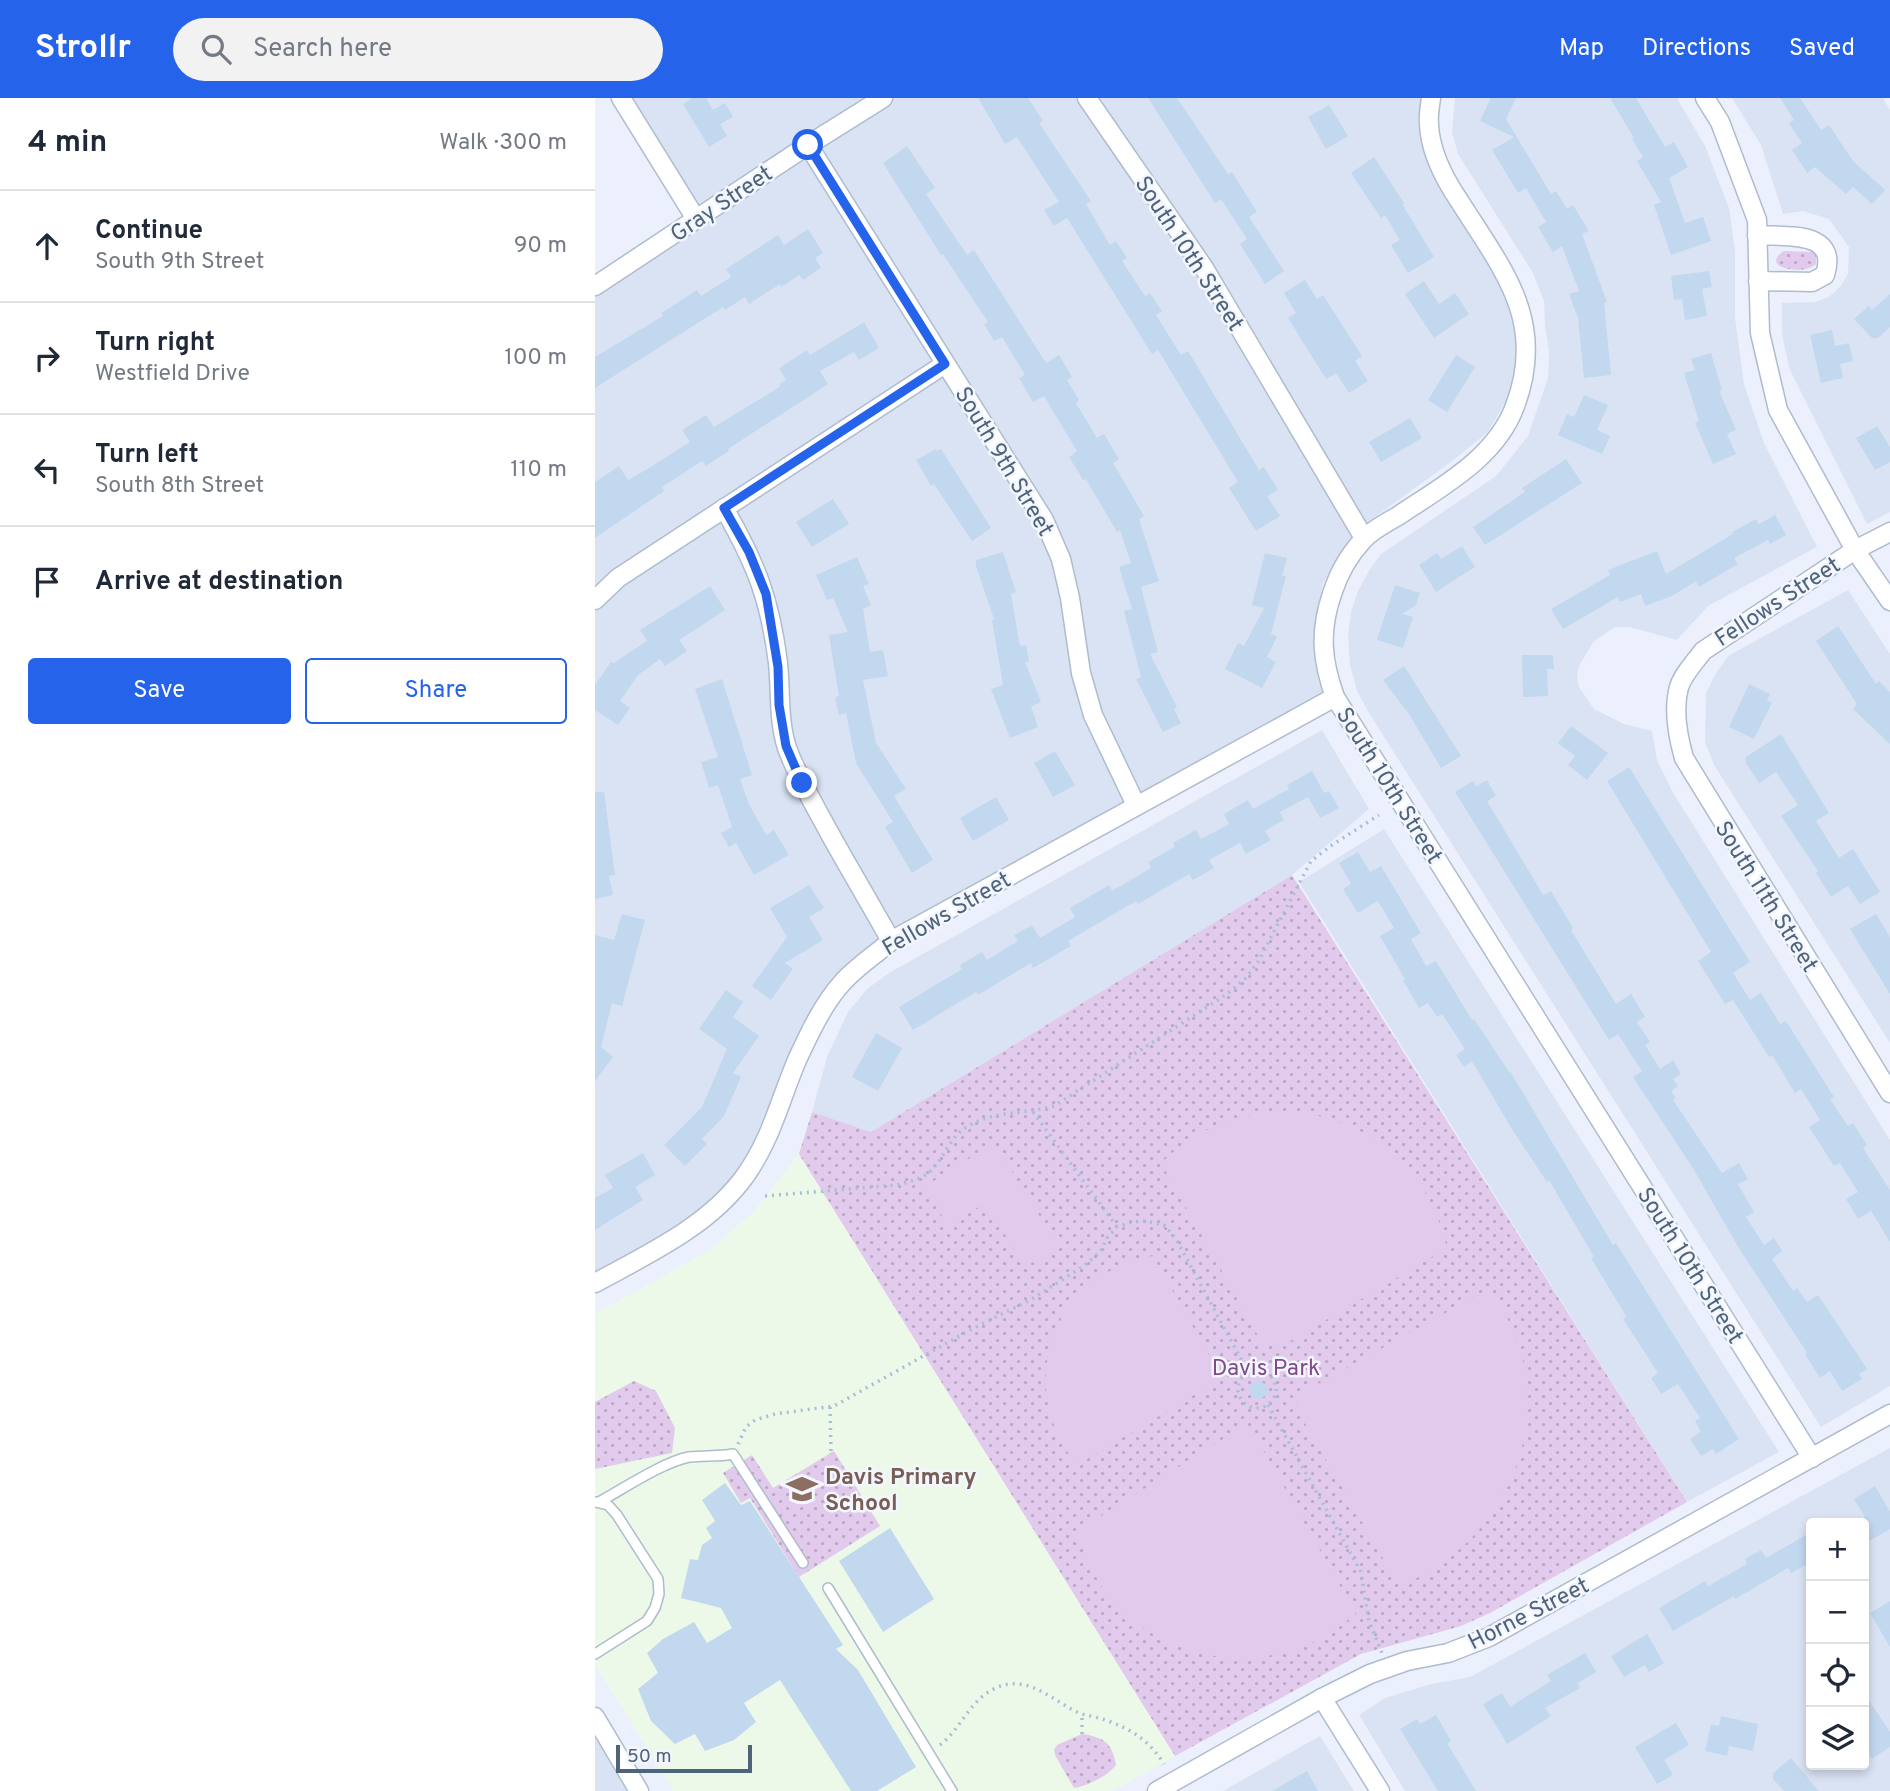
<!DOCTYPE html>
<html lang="en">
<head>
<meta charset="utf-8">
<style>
	body { margin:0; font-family:Overpass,sans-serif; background:#f2f2f3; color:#1f2937 }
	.controls { position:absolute; right:21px; bottom:21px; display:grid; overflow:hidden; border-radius:7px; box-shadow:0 4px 10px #0003 }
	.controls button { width:63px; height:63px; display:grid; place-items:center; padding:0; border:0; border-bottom:2px solid #e0e1e3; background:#fff; color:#1f2937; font:35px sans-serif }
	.scale { position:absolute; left:21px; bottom:18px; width:136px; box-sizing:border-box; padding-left:7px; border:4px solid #4e6478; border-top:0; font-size:19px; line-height:24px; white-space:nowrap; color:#4e6478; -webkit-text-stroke:5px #f3f6ff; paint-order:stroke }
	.stop { position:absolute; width:21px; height:21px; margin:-16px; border:5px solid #2563eb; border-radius:50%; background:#fff }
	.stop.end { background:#2563eb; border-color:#fff; box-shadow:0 2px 7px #0008 }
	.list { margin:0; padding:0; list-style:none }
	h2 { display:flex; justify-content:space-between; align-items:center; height:91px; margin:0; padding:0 28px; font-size:30px }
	h2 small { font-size:23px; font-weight:400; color:#747a83 }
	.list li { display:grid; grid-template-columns:46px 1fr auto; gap:21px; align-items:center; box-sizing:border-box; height:112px; padding:0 28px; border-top:2px solid #e0e1e3 }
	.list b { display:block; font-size:26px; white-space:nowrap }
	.list p { margin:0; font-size:23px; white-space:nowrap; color:#747a83 }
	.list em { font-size:23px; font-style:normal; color:#747a83 }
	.actions { display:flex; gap:14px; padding:21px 28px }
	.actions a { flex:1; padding:16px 0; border:2px solid #2563eb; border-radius:7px; text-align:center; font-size:24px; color:#2563eb }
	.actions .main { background:#2563eb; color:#fff }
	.icon { flex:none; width:38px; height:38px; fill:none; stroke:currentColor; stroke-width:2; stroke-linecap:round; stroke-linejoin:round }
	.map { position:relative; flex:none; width:1295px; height:1693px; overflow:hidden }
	header { display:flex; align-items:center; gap:42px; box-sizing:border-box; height:98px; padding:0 35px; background:#2563eb; color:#fff }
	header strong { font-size:33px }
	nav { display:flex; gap:38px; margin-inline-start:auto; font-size:24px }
	.search { width:490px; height:63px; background:#f2f2f3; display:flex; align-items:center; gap:18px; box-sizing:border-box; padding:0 24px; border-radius:38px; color:#747a83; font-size:26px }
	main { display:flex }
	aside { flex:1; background:#fff }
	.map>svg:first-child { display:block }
	.residential { fill:#dae3f4; fill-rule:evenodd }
	.education { fill:#ecf9e8 }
	.green { fill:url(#green-dots) }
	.pitch { fill:#e1caeb }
	.building { fill:#c2d8ef }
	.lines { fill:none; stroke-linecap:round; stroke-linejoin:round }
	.service-casing { stroke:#aebccd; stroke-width:12 }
	.minor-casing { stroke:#aebccd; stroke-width:21 }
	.path { stroke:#a7bed7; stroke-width:3.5; stroke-dasharray:2 5; stroke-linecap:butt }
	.service { stroke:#fff; stroke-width:9 }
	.minor { stroke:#fff; stroke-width:18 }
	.route { stroke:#2563eb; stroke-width:9 }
	.labels { text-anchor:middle; stroke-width:5; stroke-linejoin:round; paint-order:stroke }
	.street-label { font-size:23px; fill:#4e6478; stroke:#f3f6ff }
	.park-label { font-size:23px; fill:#7f4c89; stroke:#f3f6ff }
	.education-label { font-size:23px; font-weight:bold; fill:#785e54; stroke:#f3f6ff; text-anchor:start }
</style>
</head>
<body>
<header>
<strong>Strollr</strong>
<div class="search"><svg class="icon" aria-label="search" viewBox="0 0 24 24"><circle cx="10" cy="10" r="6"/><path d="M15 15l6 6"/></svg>Search here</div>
<nav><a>Map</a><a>Directions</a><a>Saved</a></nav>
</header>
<main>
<aside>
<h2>4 min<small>Walk · 300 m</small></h2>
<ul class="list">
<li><svg class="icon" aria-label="ahead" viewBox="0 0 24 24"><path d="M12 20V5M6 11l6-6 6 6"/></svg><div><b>Continue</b><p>South 9th Street</p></div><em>90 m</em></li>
<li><svg class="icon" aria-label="right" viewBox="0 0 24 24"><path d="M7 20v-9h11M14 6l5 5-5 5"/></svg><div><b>Turn right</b><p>Westfield Drive</p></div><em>100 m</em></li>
<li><svg class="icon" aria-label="left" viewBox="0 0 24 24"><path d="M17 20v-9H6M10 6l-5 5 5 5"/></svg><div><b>Turn left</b><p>South 8th Street</p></div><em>110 m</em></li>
<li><svg class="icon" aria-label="arrive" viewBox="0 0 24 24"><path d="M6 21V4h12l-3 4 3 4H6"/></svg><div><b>Arrive at destination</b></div></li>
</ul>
<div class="actions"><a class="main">Save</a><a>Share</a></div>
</aside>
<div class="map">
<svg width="1295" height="1693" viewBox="0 0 1295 1693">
	<defs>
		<pattern id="green-dots" width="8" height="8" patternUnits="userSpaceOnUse" patternTransform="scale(1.75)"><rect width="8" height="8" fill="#e1caeb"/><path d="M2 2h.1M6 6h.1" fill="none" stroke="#b9a8c3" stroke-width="1.8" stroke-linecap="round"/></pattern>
	</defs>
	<rect width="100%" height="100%" fill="#ecf0fc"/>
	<g class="residential">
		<path d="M36 0H272L104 111Z"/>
		<path d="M296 0H826L823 26 832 64 915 198 922 246 919 289 893 334 856 364 762 432 728 485 720 529 722 566 728 595 284 842 237 884 152 1061 123 1098 87 1127 0 1175V197Z"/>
		<path d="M860 0H1082L1111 50 1134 110 1140 152V220L1149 286 1169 345 1222 449 1113 508 1082 542 1034 529H1020L999 543 985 566 982 577 984 589 999 611 1029 626 1057 633 1062 662 1077 693 1295 1042V1288L1226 1329 774 615 762 593 755 567 753 539 756 514 763 493 775 471 786 456 901 378 933 338 953 280 954 254 950 228 949 203 938 175 863 56 857 34Z"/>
		<path d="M1137 0H1288L1295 12V414L1272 426 1194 270 1187 236V205L1221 204 1235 198 1246 188 1253 175 1254 149 1234 121 1208 113 1188 116 1166 47Z"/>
		<path d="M1253 492 1295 556V945L1119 667 1110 644 1111 595 1121 575 1133 558Z"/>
		<path d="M727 632 774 711 697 777 276 1034 217 1014 232 959 253 914 272 891 294 875Z"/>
		<path d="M789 731 1184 1354 1092 1404 704 784Z"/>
		<path d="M1295 1350V1693H810L764 1617 790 1600 836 1586 875 1579ZM1216 1425H1269V1667H1216Z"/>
		<path d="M725 1638 759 1693H628Z"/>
		<path d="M0 1640 32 1693H0Z"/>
	</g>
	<path class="education" d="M204 1056 580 1658 518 1693H79L0 1567V1216L115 1152 159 1113Z"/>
	<g class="green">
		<path d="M1189 153 1218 154 1221 157V166C1209 178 1163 170 1189 153Z"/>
		<path d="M697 777 1092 1404 895 1515 866 1528 766 1556 580 1658 204 1056 217 1014 276 1034Z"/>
		<path d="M39 1283 61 1293 80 1330 77 1355 0 1371V1304Z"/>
		<path d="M239 1353 285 1428 204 1479 155 1400 146 1405 128 1375 157 1357 178 1390Z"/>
		<path d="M487 1636C508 1639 517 1644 521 1667 513 1678 492 1688 479 1690L460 1657 459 1652 462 1647Z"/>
	</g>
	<g class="pitch">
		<path d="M690 1013C773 1018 833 1069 852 1150L684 1250 667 1245 566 1065C601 1031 641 1015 690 1013Z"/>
		<path d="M399 1045 464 1149 430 1169 390 1105 353 1128 329 1089Z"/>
		<path d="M558 1158 623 1273 619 1285 482 1367C418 1288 456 1176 558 1158Z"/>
		<path d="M895 1190C910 1213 922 1237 928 1263 949 1359 894 1453 804 1488L701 1310 705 1296Z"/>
		<path d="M647 1329 659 1336 761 1516C742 1531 724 1544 701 1551 631 1575 547 1550 506 1487 495 1470 488 1452 482 1433Z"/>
	</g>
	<g class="building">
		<path d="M97 0H111L118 12 130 5 138 19 125 26 132 38 114 49 88 6Z"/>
		<path d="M383 0H433L448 23 444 25 496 103 491 106 515 147 521 143 532 160 527 163 550 198 555 195 567 213 561 217 586 257 593 253 664 372 669 369 683 392 672 398 685 418 661 433 634 390 643 384 563 252 557 256 472 120 459 128 449 112 464 104 422 39 410 46Z"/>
		<path d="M553 0H582L633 76 637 74 662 114 654 119 689 173 670 186 645 146 652 141 626 101 620 105Z"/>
		<path d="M896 0H921L911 21 956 96 961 93 972 111 978 107 994 133 987 136 1012 204 1009 205 1016 277 989 280 983 220 974 196 984 193 967 148 958 154 943 129 951 124 931 90 923 95 897 52 919 39 885 23Z"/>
		<path d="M1015 0H1041L1070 49 1079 44 1093 69 1074 80 1090 125 1108 119 1116 143 1076 157 1059 107 1066 104 1042 63 1048 59 1037 41 1039 40Z"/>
		<path d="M1185 0H1205L1226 32 1234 27 1258 63 1290 92 1277 106 1258 89 1251 96 1220 69 1212 75 1197 52 1207 45 1194 25 1199 22Z"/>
		<path d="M734 7 753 38 731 51 713 19Z"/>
		<path d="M312 48 340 90 331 96 372 157 379 152 451 265 464 257 477 279 472 282 484 302 481 305 502 340 509 336 524 361 518 365 549 418 544 421 564 483 546 489 563 554 555 556 582 609 579 611 586 625 568 634 541 581 546 579 529 513 537 511 524 469 536 465 525 432 522 434 491 381 488 382 474 359 482 353 449 298 438 304 424 280 430 277 407 239 399 243 389 226 393 224 348 156 346 157 288 65Z"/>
		<path d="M779 59 809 105 807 106 839 159 813 175 796 147 805 142 790 117 786 120 756 75Z"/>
		<path d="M213 131 228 155 220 160 226 170 208 182 204 177 186 189 185 186 154 206 150 199 130 212 128 209 0 290V259L68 218 66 215 102 192 106 198 136 179 131 171 183 137 189 147Z"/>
		<path d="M1114 173 1117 189 1107 191 1112 218 1090 222 1087 201 1079 202 1076 178Z"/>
		<path d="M710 182 722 201 728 197 767 258 760 263 773 283 754 295 741 275 731 281 693 220 701 215 689 195Z"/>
		<path d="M829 183 844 206 860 195 874 216 839 240 810 196Z"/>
		<path d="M1295 196V229L1283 240H1277L1259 221 1274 208 1277 212Z"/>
		<path d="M269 224 284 250 264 262 259 254 225 273 233 286 133 351 134 353 111 368 107 363 67 389 69 393 0 440V384L24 368 33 382 54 370 95 344 87 332 111 317 119 329 186 288 184 286 191 282 184 270 212 252 215 257Z"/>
		<path d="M1237 232 1240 248 1254 245 1258 263 1245 266 1248 280 1226 285 1215 237Z"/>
		<path d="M1116 255 1127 292 1124 293 1141 332 1132 336 1141 356 1118 366 1100 325 1104 323 1089 275 1100 272 1096 261Z"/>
		<path d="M861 257 880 269 852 314 833 302Z"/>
		<path d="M989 297 1013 307 1002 332 1015 338 1007 356 963 337 972 316 979 319Z"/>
		<path d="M815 320 827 340 786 364 774 344Z"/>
		<path d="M1282 328 1295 349V364L1280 372 1261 340Z"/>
		<path d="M341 351 342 353 346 351 396 430 377 443 339 386 336 388 321 362Z"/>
		<path d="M971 361 987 385 890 447 878 429 930 394 927 390Z"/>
		<path d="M238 401 254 426 217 449 201 424Z"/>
		<path d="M1180 417 1191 437 1175 446 1173 442 1139 460 1143 466 1104 489 1101 483 1077 498 1050 508 1046 496 1025 504 1023 499 968 531 956 511 1015 477 1013 472 1062 453 1071 476 1138 436 1137 434 1161 421 1164 426Z"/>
		<path d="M867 448 880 469 841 494 824 467 842 455 846 461Z"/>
		<path d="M408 454 421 494 416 496 425 548 431 547 434 564H430L446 604 436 608 443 629 415 640 396 591 408 587 397 522 399 521 381 468V462Z"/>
		<path d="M670 455 692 460 687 478H691L676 536 682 539 672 559 681 564 667 590 630 571 643 545 649 548 669 510 657 507Z"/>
		<path d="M262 459 274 486 268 488 276 507 268 511 275 554 288 552 293 578 268 582 281 645 311 691 299 698 338 762 317 775 290 729 298 724 261 665 251 615 244 617 240 599 244 598 234 537 253 534 238 500 232 502 221 477Z"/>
		<path d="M800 487 825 495 821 507 807 516 818 519 808 550 782 542Z"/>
		<path d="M115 488 130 512 84 542 92 553 70 568 65 561 43 577 25 603 35 610 23 627 0 612V587L16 564 19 565 52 543 45 532Z"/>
		<path d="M1243 528 1281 586 1284 583 1295 594V646L1258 611 1262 606 1221 543Z"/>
		<path d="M927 557H958L959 571H952L953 598 928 599Z"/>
		<path d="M809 568 866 658 846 670 814 616 788 582Z"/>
		<path d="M127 581 157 677 145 681 154 706 171 737 179 732 194 757 159 777 141 745 134 749 126 735 137 729 123 687 114 690 106 664 123 659 100 591Z"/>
		<path d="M1154 586 1175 596 1172 602 1177 605 1159 641 1134 629Z"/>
		<path d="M976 628 1013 655 992 682 973 667 980 658 963 645Z"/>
		<path d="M1186 636 1234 715 1221 723 1244 760 1258 751 1285 794 1265 806 1253 788 1236 799 1221 775 1223 773 1186 718 1203 707 1181 674 1164 685 1151 665V659Z"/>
		<path d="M460 653 480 687 458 699 439 665Z"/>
		<path d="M1034 669 1155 864 1138 875 1155 902 1166 895 1185 926 1191 923 1239 999 1235 1001 1253 1028 1258 1025 1272 1047 1268 1050 1295 1092V1144L1276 1113 1263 1121 1251 1101 1263 1094 1245 1065 1239 1068 1214 1029 1225 1022 1206 991 1200 995 1177 957 1174 959 1138 902 1130 906 1103 863 1116 854 1012 683Z"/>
		<path d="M717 673 729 695 734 693 744 710 725 720 713 699 685 714 689 722 670 733 676 742 651 756 645 745 614 762 619 770 598 782 594 776 543 806 541 803 473 843 476 848 438 870 436 865 383 897 381 894 318 932 304 909 367 871 365 867 387 854 392 862 423 843 419 837 437 827 445 840 480 819 475 810 514 787 517 793 556 770 553 764 580 749 578 745 601 732 606 741 634 726 629 716 653 702 658 711 694 691 692 687Z"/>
		<path d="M892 682 901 698 892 703 948 797 956 793 978 830 976 832 1021 906 1036 896 1050 919 1042 924 1055 944 1050 947 1065 971 1078 962 1086 976 1078 981 1083 988 1076 993 1081 1000 1078 1002 1127 1075 1144 1065 1153 1081 1143 1086 1159 1114 1151 1119 1169 1147 1179 1140 1187 1153 1177 1161 1198 1193 1202 1190 1212 1204 1223 1197 1272 1271 1264 1276 1267 1281 1247 1293 1235 1273 1225 1280 1210 1256 1212 1255 1142 1147 1099 1072 1038 979 1047 973 1023 936 1014 942 860 694 878 683 881 688Z"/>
		<path d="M0 694H9L20 777 14 778 18 797 0 801Z"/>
		<path d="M401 699 414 722 378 743 365 720Z"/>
		<path d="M763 754 775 774 786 768 826 835 816 841 831 868 841 863 877 922 879 921 914 974 915 973 1018 1147 1021 1145 1144 1341 1121 1356 1118 1351 1106 1358 1095 1341 1106 1334 1100 1323 1105 1320 1083 1286 1066 1296 1056 1280 1063 1275 1028 1221 1031 1218 996 1160 999 1159 954 1082 952 1084 918 1033 877 963 869 969 861 957 870 951 847 916 842 919 833 905 824 910 808 882 810 881 785 838 799 830 783 803 763 815 748 791 756 786 744 765Z"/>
		<path d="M214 787 229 810 214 819 228 842 190 865 198 871 176 902 157 888 192 839 175 810Z"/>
		<path d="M27 816 50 822 27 908 17 905 6 949 18 959 0 983V837L19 842Z"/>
		<path d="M1281 816 1295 839V896L1255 831Z"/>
		<path d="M131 892 148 904 138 919 164 938 138 975 146 979 129 1018 107 1041 112 1046 90 1068 69 1047 107 1009 132 951 104 931Z"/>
		<path d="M281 935 307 950 283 993 257 979Z"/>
		<path d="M48 1055 60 1077 40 1089 48 1102 0 1132V1100L18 1090 10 1077Z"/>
		<path d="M663 1282 672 1287V1297L663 1302 655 1297V1287Z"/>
		<path d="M130 1385 146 1407 155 1403 248 1547 241 1551 263 1572 321 1669 282 1693H256L185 1582 149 1605 161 1624 139 1642 110 1653 100 1636 80 1646 56 1623 43 1591 63 1575 52 1555 68 1541 99 1524 112 1545 137 1530 126 1510 86 1500 95 1461 103 1462 107 1447 117 1440 111 1430 120 1423 107 1402Z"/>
		<path d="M1280 1388 1295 1414V1431L1269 1446V1417L1259 1401Z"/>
		<path d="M295 1430 339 1501 288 1534 244 1463Z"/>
		<path d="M1216 1434V1464L1196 1475 1193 1470 1140 1501 1139 1498 1078 1533 1064 1510 1110 1483 1113 1488 1152 1466 1150 1461 1166 1452 1171 1460Z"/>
		<path d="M1295 1503V1549L1275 1515Z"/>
		<path d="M1052 1536 1069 1565 1054 1574 1050 1567 1029 1579 1016 1558Z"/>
		<path d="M990 1555 1001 1574 983 1585 985 1590 950 1610 956 1618 912 1646 888 1606 907 1595 915 1609 956 1583 952 1577Z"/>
		<path d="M1269 1595 1295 1634V1649L1277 1661 1269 1649Z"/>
		<path d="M841 1617 856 1643 852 1645 881 1693H843L805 1631 822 1621 825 1626Z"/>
		<path d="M1126 1618 1163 1626 1158 1653 1134 1648 1132 1658 1110 1653 1116 1627 1124 1628Z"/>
		<path d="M1081 1625 1094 1647 1069 1662 1078 1677 1062 1686 1040 1649Z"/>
		<path d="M1196 1660 1224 1693H1189L1178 1681V1675Z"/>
		<path d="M712 1673 723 1693H677Z"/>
	</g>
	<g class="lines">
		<defs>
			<g id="service">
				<path d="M4 1404C28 1391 68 1364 94 1359 109 1357 123 1359 138 1356L208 1465"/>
				<path d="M233 1490 357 1693"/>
				<path d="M0 1556 52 1523 60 1510 64 1496 63 1481 22 1417 13 1407 1 1404"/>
			</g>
			<g id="minor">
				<path d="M26 0 101 121"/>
				<path d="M492 0 609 170 769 440"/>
				<path d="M836 0C835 8 833 18 834 26 835 54 850 82 865 104 908 172 952 223 920 308 901 360 846 389 803 418 791 425 777 432 768 442 754 457 743 477 737 496 724 534 727 563 740 599L1217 1360"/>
				<path d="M1110 0 1125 24 1162 122 1165 235 1183 312 1260 452 1295 503"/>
				<path d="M213 47 449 422 466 461 475 500 486 575 498 617 541 707"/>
				<path d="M1162 137C1192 139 1244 132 1230 177L1217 184 1163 183"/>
				<path d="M0 188 213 47 288 0"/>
				<path d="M129 410C161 466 175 501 183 565 186 594 183 622 192 650 203 680 220 708 235 736 255 772 276 807 296 843"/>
				<path d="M1295 434 1260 452 1108 553C1100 564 1088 576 1084 589 1078 611 1083 639 1089 660L1295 995"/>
				<path d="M0 502 23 480 350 266"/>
				<path d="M0 1185C53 1156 114 1128 150 1078 176 1042 185 1002 202 962 214 936 228 906 247 885 261 869 280 857 296 843L740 599"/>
				<path d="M727 1600 785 1693"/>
				<path d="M0 1619 44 1693"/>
				<path d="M562 1693 727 1600 775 1576 812 1563 853 1555 894 1539 1295 1316"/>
			</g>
		</defs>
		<use href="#service" class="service-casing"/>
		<use href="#minor" class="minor-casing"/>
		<g class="path">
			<path d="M438 1014 522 1129"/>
			<path d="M170 1098 302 1087C312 1084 324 1082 332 1076 348 1064 353 1041 370 1030 397 1012 428 1017 459 1008L629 898 649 882 663 864 716 763 737 747 784 717"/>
			<circle cx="662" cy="1291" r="19"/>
			<path d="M673 1307 766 1474 774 1523 787 1555"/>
			<path d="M235 1309 236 1354"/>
			<path d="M143 1346 151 1329 160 1322 180 1316 239 1308 377 1231 437 1201 489 1168 505 1154 512 1140 522 1129 537 1124 550 1123 569 1127 581 1141 653 1274"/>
			<path d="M487 1636V1616"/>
			<path d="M345 1647C366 1631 375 1601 401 1590 432 1575 458 1603 484 1615 493 1618 502 1619 510 1622 535 1630 555 1643 569 1666"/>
		</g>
		<use href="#service" class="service"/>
		<use href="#minor" class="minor"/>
	</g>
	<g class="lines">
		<path class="route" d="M207 685 191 648 184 607 183 569 171 496 154 454 129 410 350 266 213 47"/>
	</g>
	<defs>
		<symbol id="school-bare" viewBox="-9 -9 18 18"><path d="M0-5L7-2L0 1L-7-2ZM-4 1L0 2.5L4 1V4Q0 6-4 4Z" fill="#8d6e63" stroke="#f3f6ff" stroke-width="2.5" paint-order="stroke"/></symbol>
	</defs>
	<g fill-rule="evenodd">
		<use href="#school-bare" x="185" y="1369" width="44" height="44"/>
	</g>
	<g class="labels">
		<g class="street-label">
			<text transform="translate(126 105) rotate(-34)" y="8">Gray Street</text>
			<text transform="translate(595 155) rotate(57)" y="8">South 10th Street</text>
			<text transform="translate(410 363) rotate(59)" y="8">South 9th Street</text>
			<text transform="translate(1182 503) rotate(-33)" y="8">Fellows Street</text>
			<text transform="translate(795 687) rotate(58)" y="8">South 10th Street</text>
			<text transform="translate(1172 798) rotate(58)" y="8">South 11th Street</text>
			<text transform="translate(351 815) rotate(-30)" y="8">Fellows Street</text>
			<text transform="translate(1096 1167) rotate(58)" y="8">South 10th Street</text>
			<text transform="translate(933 1515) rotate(-27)" y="8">Horne Street</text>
		</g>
		<g class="park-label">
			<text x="671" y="1277">Davis Park</text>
		</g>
		<g class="education-label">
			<text x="230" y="1386">Davis Primary<tspan x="230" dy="26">School</tspan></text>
		</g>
	</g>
</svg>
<div class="controls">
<button>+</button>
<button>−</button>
<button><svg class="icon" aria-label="locate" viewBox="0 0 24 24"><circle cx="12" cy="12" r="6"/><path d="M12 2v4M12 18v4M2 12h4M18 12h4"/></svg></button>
<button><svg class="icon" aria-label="layers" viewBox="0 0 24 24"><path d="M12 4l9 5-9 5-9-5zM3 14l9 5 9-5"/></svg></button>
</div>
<div class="scale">50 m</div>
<div class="stop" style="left:213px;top:47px"></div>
<div class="stop end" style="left:207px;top:685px"></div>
</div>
</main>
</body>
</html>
